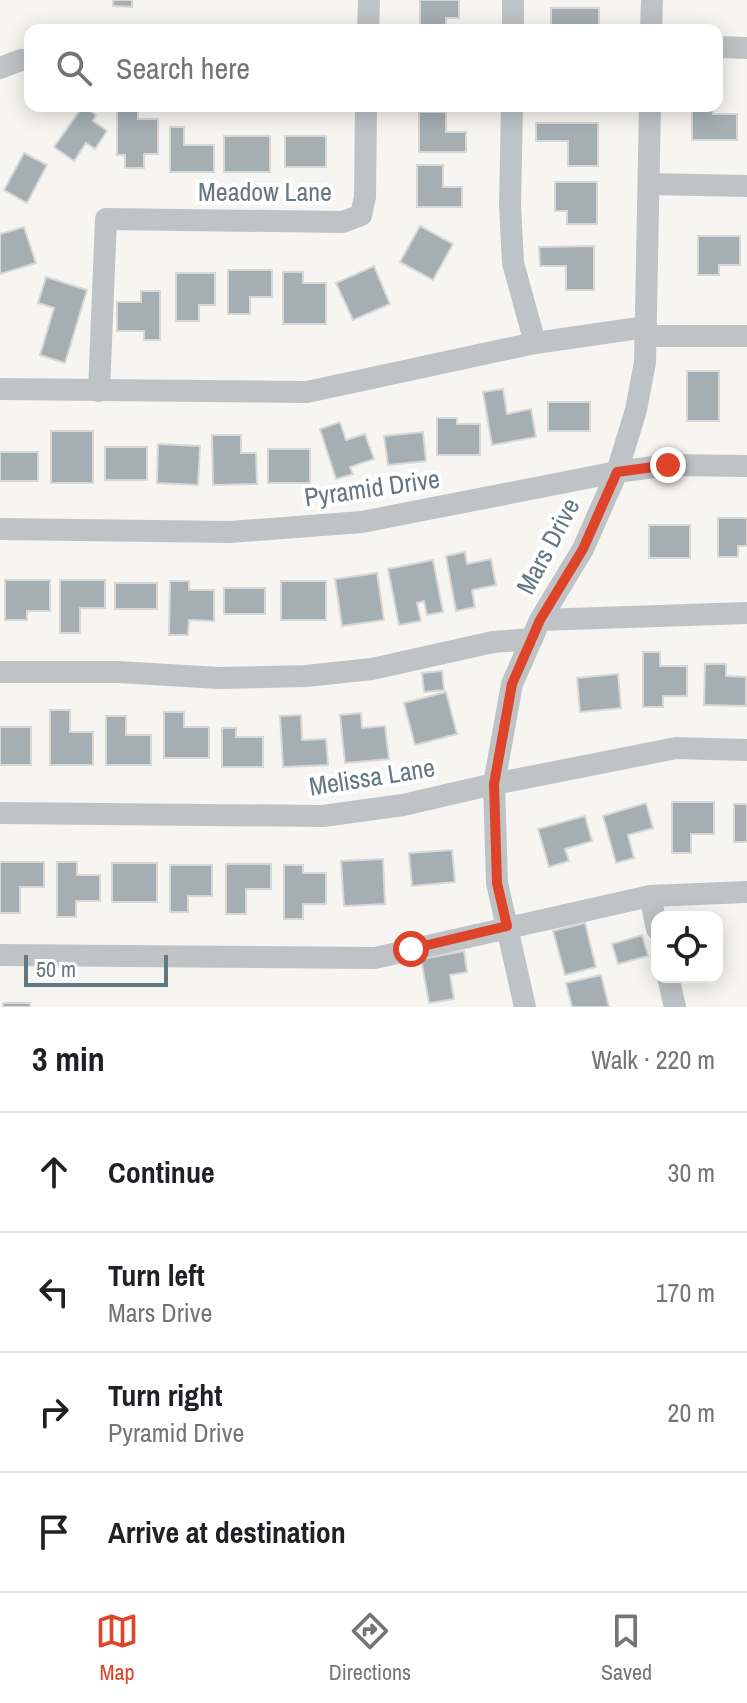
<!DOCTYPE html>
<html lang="en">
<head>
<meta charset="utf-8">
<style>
	body { margin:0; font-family:"Archivo Narrow",sans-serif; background:#f6f6f6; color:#202124 }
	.controls { position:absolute; right:24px; bottom:24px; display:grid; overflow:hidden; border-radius:16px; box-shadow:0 4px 20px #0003 }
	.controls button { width:72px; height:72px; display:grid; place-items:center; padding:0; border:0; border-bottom:2px solid #e0e0e0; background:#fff; color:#202124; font:40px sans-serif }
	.scale { position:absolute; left:24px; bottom:20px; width:144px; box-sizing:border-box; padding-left:8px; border:4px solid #657882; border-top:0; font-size:22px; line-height:28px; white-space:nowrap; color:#657882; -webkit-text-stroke:6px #fff; paint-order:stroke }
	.stop { position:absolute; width:24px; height:24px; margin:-18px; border:6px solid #de442a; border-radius:50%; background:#fff }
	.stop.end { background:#de442a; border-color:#fff; box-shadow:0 2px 8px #0008 }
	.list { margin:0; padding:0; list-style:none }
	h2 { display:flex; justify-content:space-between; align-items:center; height:104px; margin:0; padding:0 32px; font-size:34px }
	h2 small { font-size:26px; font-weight:400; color:#757577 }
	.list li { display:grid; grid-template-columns:52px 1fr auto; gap:24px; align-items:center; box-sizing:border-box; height:120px; padding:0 32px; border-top:2px solid #e0e0e0 }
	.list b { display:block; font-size:30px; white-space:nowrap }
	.list p { margin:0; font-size:26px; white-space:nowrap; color:#757577 }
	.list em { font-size:26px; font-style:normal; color:#757577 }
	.icon { flex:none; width:44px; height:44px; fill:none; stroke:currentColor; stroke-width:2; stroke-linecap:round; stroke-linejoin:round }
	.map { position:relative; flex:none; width:747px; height:1007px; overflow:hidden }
	.search { position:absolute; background:#fff; box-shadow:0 4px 20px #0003; left:24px; right:24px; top:24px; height:88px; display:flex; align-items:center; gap:20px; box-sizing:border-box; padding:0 28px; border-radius:16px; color:#757577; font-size:30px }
	.sheet { height:584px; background:#fff }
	nav { display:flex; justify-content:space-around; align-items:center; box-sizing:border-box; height:112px; border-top:2px solid #e0e0e0; background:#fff; font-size:22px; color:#757577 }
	nav a { display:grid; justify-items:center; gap:4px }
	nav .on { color:#de442a }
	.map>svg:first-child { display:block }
	.building { fill:#a5afb3; stroke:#d7d7d5; stroke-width:2 }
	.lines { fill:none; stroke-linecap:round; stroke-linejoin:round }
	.minor { stroke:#bfc3c6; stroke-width:22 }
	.route { stroke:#de442a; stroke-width:10 }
	.labels { text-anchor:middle; stroke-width:8; stroke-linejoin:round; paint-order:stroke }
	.street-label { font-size:26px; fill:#657882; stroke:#fff }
</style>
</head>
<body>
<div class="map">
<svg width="747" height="1007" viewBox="0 0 747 1007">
	<rect width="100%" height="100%" fill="#f6f5f2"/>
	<g class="building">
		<path d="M113 0H132V7L113 6Z"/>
		<path d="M420 0H459V18H446V30H420Z"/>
		<rect x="551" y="8" width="48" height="22"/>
		<path d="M83 106 96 115 93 121 107 131 95 149 86 143 74 161 54 147Z"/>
		<path d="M117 106H138V119H158V154H144V168H125V155H117Z"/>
		<path d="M543 106H591V109L543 110Z"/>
		<path d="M692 106H713V114H737V140H692Z"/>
		<path d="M419 112H446V132H466V152H419Z"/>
		<path d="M536 123H598V166H568V141H536Z"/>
		<path d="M170 127H184V145H214V172H170Z"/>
		<rect x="224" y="136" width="46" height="36"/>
		<rect x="285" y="136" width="41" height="31"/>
		<path d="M24 153 47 165 27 203 4 190Z"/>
		<path d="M417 165H443V187H462V207H417Z"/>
		<path d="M555 182H597V224H567V211H555Z"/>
		<path d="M420 226 453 244 433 280 400 262Z"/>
		<path d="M24 227 36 263 0 274V234Z"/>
		<path d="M698 236H740V265H719V275H698Z"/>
		<path d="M594 246V290H566V266H540L539 247Z"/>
		<path d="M374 266 390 304 353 320 336 283Z"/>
		<path d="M228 270H272V297H250V314H228Z"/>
		<path d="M283 272H303V283H326V324H283Z"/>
		<path d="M176 273H215V305H199V321H176Z"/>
		<path d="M46 277 87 290 65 363 40 355 54 308 38 303Z"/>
		<path d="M141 291H160V340H144V331H117V302H141Z"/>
		<rect x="687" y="371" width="32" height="50"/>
		<path d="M503 389 507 414 531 409 536 437 492 445 483 392Z"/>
		<rect x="548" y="402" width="42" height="29"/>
		<path d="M437 418H457V424H480V455H437Z"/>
		<path d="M340 422 346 440 365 434 374 459 350 467 353 474 336 479 320 429Z"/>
		<rect x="51" y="431" width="42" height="52"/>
		<path d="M423 432 426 461 388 465 384 436Z"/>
		<path d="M212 435H241V453H256L257 484 213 485Z"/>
		<path d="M158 444 200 446 198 485 157 483Z"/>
		<rect x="105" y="447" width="42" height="33"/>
		<rect x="268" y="449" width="42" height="34"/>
		<rect x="0" y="452" width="38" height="29"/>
		<path d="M718 518H747V546H738V557H718Z"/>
		<rect x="649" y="525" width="41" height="33"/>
		<path d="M465 552 467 564 491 559 496 585 472 590 475 607 456 611 446 556Z"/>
		<path d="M433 560 443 612 427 615 424 601 417 603 421 621 399 625 388 569Z"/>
		<path d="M377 573 384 620 342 626 335 579Z"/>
		<path d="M5 580H50V611H27V620H5Z"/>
		<path d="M60 580H105V608H80V633H60Z"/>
		<path d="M170 581H189V590H214V621L189 620 188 635H169Z"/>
		<rect x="281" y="581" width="45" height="39"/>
		<rect x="115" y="583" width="42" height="26"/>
		<rect x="224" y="588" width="41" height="26"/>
		<path d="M643 652H660V666H687V696H663V707H643Z"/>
		<path d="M705 664H726V676L746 677V706L704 705Z"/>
		<path d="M442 671 444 690 424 692 422 673Z"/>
		<path d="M618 674 621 708 580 712 577 678Z"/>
		<path d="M446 692 457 734 415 745 404 703Z"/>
		<path d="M50 710H70V732H93V765H50Z"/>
		<path d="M164 712H184V727H209V758H164Z"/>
		<path d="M361 713 362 728 385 726 389 759 345 763 340 715Z"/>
		<path d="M301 715 302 740 326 739 328 765 283 767 280 716Z"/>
		<path d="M106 716H126V735H151V765H106Z"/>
		<rect x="0" y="727" width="31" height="38"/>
		<path d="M222 728H236V737H263V767H222Z"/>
		<path d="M672 802H714V834H691V853H672Z"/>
		<path d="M646 803 653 828 628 835 634 858 616 863 603 816Z"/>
		<rect x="734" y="804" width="13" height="38"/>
		<path d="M585 816 592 841 565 849 569 861 549 867 538 829Z"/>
		<path d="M452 850 455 882 412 886 409 853Z"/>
		<path d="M383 859 385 904 344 906 341 861Z"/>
		<path d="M0 862H44V887H20V913H0Z"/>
		<path d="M57 862H77V875H100V901H76V917H57Z"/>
		<rect x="112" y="863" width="45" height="39"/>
		<path d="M226 864H271V889H246V914H226Z"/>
		<path d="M170 865H212V896H188V912H170Z"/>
		<path d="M284 865H303V873H326V904H303V919H284Z"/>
		<path d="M585 923 596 967 565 975 553 931Z"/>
		<path d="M642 935 648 956 618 964 612 944Z"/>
		<path d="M464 951 467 972 450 975 454 999 429 1003 421 959Z"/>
		<path d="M601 975 609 1007H572L566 983Z"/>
		<rect x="3" y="1003" width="27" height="4"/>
	</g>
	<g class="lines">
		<g class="minor">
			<path d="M368 30 369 0"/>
			<path d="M513 30V0"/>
			<path d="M651 30 652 0"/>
			<path d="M717 47 747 48"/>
			<path d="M0 68 21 60H30"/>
			<path d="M512 106 510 205 513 263 535 343"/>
			<path d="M649 184 747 186"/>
			<path d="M645 336H747"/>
			<path d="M0 389 307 392 535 343 646 327"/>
			<path d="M99 391 106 219 343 222 361 215 365 197 366 106"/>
			<path d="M0 529 230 532 362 522 617 472 668 465 747 466"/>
			<path d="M540 620 747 613"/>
			<path d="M0 672H118L219 678 306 676 372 669 493 642 532 639"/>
			<path d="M0 813 323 816 403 805 494 784 676 748 747 750"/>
			<path d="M650 896 657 929"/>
			<path d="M0 955 375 958 650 896 747 892"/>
			<path d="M668 977 675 1007"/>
			<path d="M525 1007 497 883 494 784 512 684 540 620 583 549 617 472 636 410 645 362 650 106"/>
		</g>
	</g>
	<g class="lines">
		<path class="route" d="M411 949 507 926 497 883 494 784 512 684 540 620 583 549 617 472 668 465"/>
	</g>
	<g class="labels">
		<g class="street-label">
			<text x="265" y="201">Meadow Lane</text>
			<text transform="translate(372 488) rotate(-8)" y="9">Pyramid Drive</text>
			<text transform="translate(548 546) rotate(-62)" y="9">Mars Drive</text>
			<text transform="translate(372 777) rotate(-9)" y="9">Melissa Lane</text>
		</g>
	</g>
</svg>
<div class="controls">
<button><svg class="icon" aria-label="locate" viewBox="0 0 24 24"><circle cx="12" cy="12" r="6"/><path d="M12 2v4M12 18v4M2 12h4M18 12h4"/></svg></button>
</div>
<div class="scale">50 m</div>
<div class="stop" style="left:411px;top:949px"></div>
<div class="stop end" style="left:668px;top:465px"></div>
<div class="search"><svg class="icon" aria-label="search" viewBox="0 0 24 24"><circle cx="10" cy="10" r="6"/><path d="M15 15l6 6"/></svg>Search here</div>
</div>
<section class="sheet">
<h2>3 min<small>Walk · 220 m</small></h2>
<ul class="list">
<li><svg class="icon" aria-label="ahead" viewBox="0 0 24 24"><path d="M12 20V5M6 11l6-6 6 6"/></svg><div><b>Continue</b></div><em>30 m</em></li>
<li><svg class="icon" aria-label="left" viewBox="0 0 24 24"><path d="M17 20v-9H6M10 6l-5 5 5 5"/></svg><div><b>Turn left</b><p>Mars Drive</p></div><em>170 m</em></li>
<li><svg class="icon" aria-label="right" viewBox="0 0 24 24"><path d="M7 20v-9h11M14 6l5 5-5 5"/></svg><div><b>Turn right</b><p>Pyramid Drive</p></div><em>20 m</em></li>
<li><svg class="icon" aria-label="arrive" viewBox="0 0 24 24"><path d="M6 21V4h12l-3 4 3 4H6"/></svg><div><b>Arrive at destination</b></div></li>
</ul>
</section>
<nav>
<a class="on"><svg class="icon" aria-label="map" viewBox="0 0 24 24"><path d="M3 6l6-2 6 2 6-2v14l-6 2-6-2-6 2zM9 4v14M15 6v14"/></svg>Map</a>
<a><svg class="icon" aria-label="directions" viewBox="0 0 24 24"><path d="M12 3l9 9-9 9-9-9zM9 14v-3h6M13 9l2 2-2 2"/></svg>Directions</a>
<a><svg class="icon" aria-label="saved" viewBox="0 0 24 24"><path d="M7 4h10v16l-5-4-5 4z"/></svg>Saved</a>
</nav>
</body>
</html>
